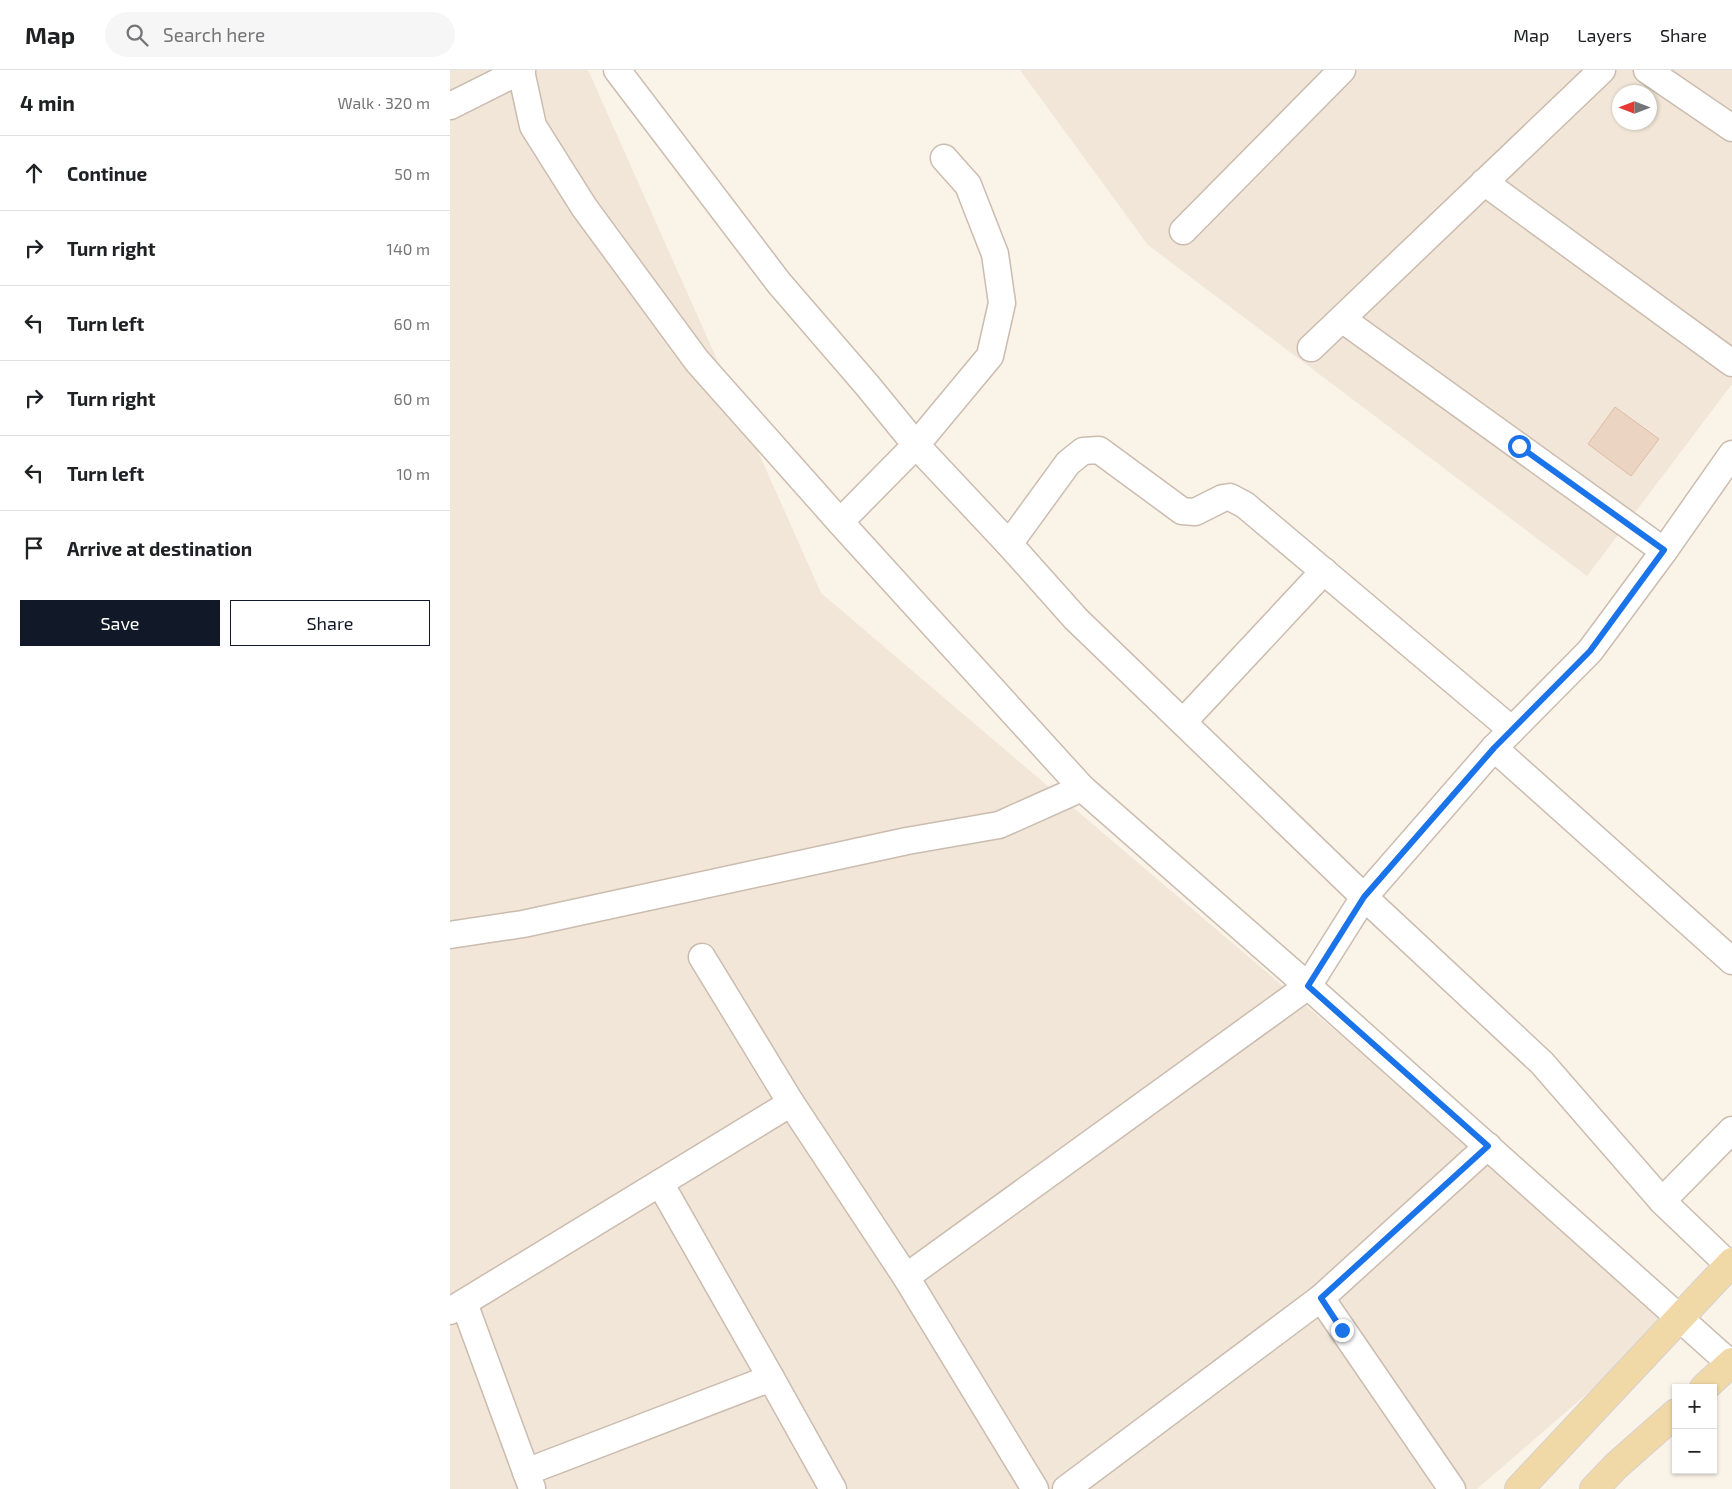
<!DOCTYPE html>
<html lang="en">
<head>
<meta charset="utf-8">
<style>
	body { margin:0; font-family:"Exo 2",sans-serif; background:#f6f6f6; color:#202124 }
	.controls { position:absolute; right:15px; bottom:15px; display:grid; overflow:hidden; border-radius:0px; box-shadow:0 1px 4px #0004 }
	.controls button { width:45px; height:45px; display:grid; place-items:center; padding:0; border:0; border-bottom:1px solid #e0e0e0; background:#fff; color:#202124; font:25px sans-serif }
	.compass { position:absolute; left:1162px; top:15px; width:45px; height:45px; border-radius:50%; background:#fff; box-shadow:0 1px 4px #0004; rotate:270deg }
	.stop { position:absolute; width:15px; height:15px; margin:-11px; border:4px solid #1a73e8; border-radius:50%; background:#fff }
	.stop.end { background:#1a73e8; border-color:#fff; box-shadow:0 1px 5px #0008 }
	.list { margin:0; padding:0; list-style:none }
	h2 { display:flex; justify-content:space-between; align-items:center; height:65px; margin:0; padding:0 20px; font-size:21px }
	h2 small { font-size:16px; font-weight:400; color:#757577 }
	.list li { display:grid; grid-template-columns:32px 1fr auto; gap:15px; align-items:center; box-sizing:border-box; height:75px; padding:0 20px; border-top:1px solid #e0e0e0 }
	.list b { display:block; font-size:19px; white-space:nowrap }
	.list em { font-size:16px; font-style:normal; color:#757577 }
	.actions { display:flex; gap:10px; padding:15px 20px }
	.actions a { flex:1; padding:11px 0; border:1px solid #111827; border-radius:0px; text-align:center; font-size:18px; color:#111827 }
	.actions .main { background:#111827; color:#fff }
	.icon { flex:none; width:28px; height:28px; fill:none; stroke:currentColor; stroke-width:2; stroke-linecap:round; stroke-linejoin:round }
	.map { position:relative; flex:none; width:1282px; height:1419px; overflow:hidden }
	header { display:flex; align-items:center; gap:30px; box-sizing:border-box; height:70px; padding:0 25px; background:#fff; border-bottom:1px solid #e0e0e0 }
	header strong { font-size:24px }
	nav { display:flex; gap:28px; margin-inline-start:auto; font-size:18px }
	.search { width:350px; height:45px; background:#f6f6f6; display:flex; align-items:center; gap:12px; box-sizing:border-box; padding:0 18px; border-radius:28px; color:#757577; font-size:19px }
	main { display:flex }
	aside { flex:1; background:#fff }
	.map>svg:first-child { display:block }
	.residential { fill:#f1e6d7; fill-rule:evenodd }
	.building { fill:#ecd4c2; stroke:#ddbca4 }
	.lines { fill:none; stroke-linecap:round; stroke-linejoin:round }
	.minor-casing { stroke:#cbbcaf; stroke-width:29 }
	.major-casing { stroke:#d7d1ce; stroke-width:30 }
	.minor { stroke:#fff; stroke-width:26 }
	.major { stroke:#f1d8a7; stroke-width:28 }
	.route { stroke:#1a73e8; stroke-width:6 }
</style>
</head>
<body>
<header>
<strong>Map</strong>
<div class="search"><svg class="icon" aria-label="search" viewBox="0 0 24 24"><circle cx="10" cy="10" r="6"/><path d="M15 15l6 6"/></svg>Search here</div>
<nav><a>Map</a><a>Layers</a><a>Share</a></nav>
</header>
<main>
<aside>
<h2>4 min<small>Walk · 320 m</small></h2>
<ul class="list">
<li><svg class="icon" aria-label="ahead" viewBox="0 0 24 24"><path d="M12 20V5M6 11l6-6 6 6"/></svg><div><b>Continue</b></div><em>50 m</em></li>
<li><svg class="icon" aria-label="right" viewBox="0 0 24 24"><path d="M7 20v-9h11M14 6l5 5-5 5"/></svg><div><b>Turn right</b></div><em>140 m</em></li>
<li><svg class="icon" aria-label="left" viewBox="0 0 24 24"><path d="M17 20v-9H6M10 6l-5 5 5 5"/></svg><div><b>Turn left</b></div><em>60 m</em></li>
<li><svg class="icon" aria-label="right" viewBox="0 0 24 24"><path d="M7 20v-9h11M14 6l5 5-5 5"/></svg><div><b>Turn right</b></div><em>60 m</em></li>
<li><svg class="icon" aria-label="left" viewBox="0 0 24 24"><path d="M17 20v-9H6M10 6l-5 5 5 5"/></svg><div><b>Turn left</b></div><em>10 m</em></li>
<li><svg class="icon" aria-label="arrive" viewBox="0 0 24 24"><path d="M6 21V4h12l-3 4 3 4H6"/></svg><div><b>Arrive at destination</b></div></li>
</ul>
<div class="actions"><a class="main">Save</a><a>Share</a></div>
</aside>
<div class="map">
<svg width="1282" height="1419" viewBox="0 0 1282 1419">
	<rect width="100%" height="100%" fill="#faf3e8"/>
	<g class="residential">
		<path d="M0 0H138L371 523 881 957 1228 1245 1027 1419H0Z"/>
		<path d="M570 0H1282V314L1137 506 698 175ZM1170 22H1200V52H1170Z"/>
	</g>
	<path class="building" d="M1165 337 1209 369 1181 406 1138 374Z"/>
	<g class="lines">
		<defs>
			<g id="minor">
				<path d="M167 0 329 213 417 315 466 375 559 474 626 549 914 827 1092 993 1212 1131 1282 1198"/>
				<path d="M1197 0 1282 58"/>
				<path d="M71 1 83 56 134 137 247 291 390 452 632 718 858 916 1282 1295"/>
				<path d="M0 36 72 0"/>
				<path d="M1034 112 1282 293"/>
				<path d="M733 161 892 0"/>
				<path d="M892 249 1214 481"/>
				<path d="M861 278 1152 0"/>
				<path d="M390 452 466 375 540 286 552 233 545 184 518 115 494 88"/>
				<path d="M559 474 618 393 633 381 649 380 732 441 745 442 773 428 780 427 795 435 1062 660"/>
				<path d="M733 652 874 501"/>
				<path d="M1044 678 1282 891"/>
				<path d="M0 865 73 854 457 771 549 755 632 718"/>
				<path d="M252 887 341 1033"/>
				<path d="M210 1113 321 1308"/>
				<path d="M1212 1131 1282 1060"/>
				<path d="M456 1207 858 916 914 827 1044 678 1140 581 1214 481 1282 384"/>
				<path d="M871 1228 1002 1419"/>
				<path d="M14 1233 82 1418"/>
				<path d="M0 1241 341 1033 456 1207 585 1419"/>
				<path d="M76 1402 321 1308 383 1419"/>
				<path d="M616 1419 871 1228 1038 1076"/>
			</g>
			<g id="major">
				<path d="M1254 1318 1282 1292"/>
				<path d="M1069 1419 1282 1192"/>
				<path d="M1144 1419 1166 1396 1226 1343"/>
			</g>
		</defs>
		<use href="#minor" class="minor-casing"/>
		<use href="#major" class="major-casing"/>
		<use href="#minor" class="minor"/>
		<use href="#major" class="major"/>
	</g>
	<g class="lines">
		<path class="route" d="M892 1260 871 1228 1038 1076 858 916 914 827 1044 678 1140 581 1214 480 1069 376"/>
	</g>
</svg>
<div class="controls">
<button>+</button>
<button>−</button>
</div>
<svg class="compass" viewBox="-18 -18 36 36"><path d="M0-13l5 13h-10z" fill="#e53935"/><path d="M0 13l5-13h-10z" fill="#757577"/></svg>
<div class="stop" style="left:1069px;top:376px"></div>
<div class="stop end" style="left:892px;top:1260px"></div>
</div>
</main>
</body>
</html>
